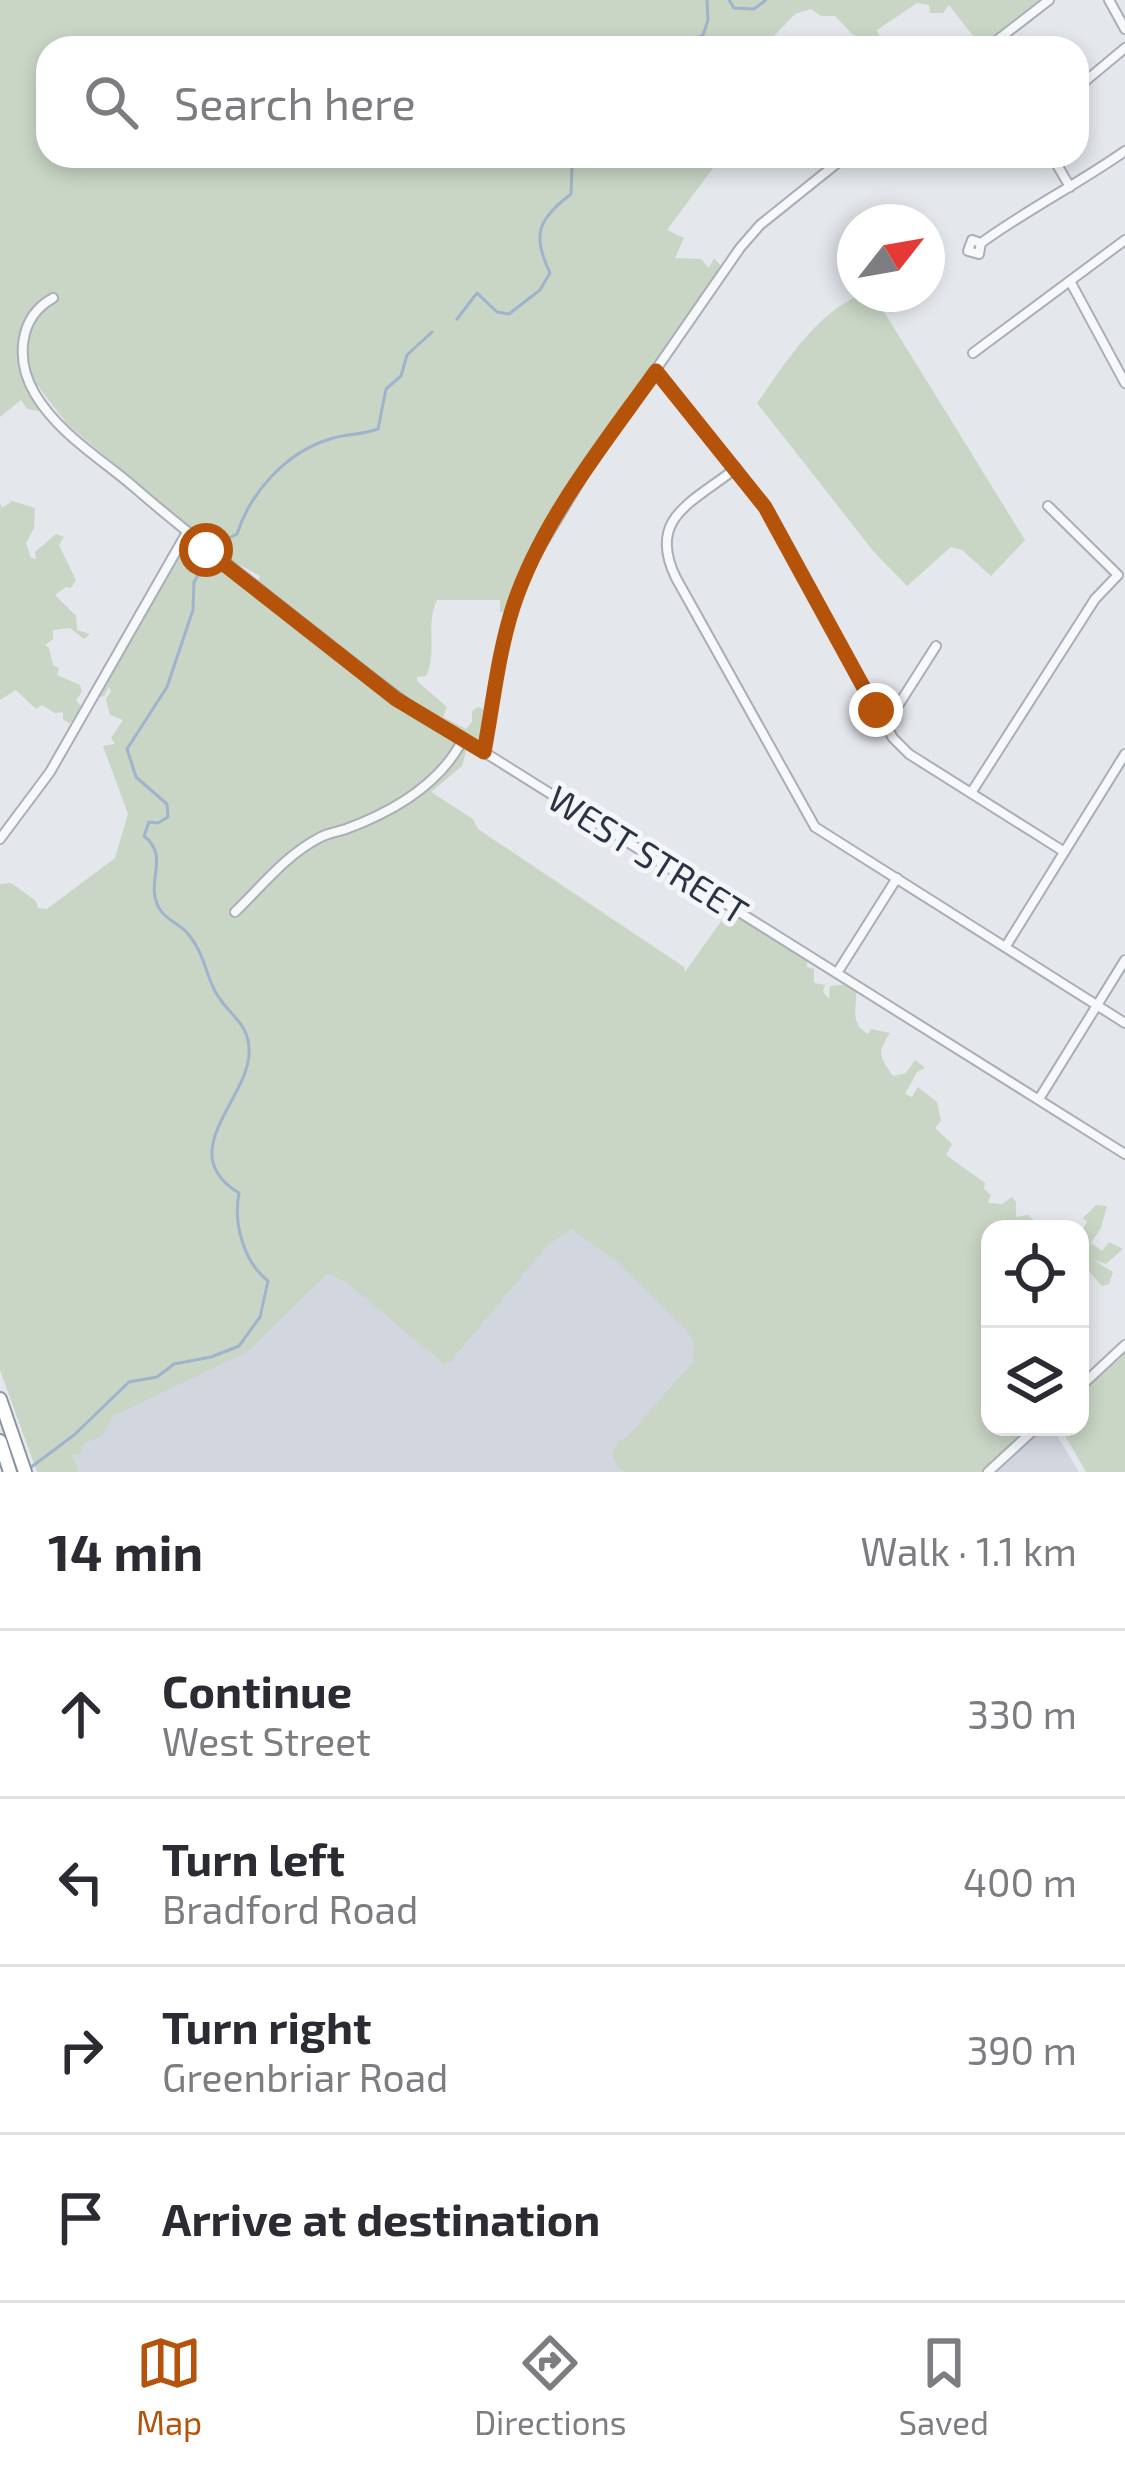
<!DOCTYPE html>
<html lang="en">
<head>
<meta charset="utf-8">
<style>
	body { margin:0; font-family:"Exo 2",sans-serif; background:#f2f2f3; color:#2b2b33 }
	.controls { position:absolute; right:36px; bottom:36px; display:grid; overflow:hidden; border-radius:24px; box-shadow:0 6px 18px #0003 }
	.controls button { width:108px; height:108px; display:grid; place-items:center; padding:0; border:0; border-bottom:3px solid #e1e1e2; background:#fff; color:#2b2b33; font:60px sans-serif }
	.compass { position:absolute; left:837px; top:204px; width:108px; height:108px; border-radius:50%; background:#fff; box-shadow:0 6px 18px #0003; rotate:59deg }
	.stop { position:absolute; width:36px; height:36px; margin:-27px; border:9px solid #b45309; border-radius:50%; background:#fff }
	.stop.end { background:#b45309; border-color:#fff; box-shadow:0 3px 12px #0008 }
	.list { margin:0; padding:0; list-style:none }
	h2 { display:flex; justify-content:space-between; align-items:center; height:156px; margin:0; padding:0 48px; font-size:51px }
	h2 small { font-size:39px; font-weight:400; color:#7c7c81 }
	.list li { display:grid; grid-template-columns:78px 1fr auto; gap:36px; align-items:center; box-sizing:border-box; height:168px; padding:0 48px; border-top:3px solid #e1e1e2 }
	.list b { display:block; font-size:45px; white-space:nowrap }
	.list p { margin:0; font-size:39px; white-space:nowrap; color:#7c7c81 }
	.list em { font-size:39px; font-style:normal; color:#7c7c81 }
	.icon { flex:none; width:66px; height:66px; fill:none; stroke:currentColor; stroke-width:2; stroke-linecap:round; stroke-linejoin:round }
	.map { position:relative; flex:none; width:1125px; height:1472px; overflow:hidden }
	.search { position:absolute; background:#fff; box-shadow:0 6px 18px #0003; left:36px; right:36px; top:36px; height:132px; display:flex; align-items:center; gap:30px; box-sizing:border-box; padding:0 42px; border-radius:36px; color:#7c7c81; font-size:45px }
	.sheet { height:828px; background:#fff }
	nav { display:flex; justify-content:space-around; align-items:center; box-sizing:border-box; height:168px; border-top:3px solid #e1e1e2; background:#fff; font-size:33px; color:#7c7c81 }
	nav a { display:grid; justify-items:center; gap:6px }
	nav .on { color:#b45309 }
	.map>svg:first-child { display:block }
	.built { fill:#d2d6de }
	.green { fill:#c9d6c5 }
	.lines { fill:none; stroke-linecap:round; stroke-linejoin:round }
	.stream { stroke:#9fb4cc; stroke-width:3 }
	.minor-casing { stroke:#a9aeb7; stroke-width:12 }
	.highway-casing { stroke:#8b94a3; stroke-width:16 }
	.minor { stroke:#f7f8fa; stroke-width:8 }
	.highway { stroke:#fff; stroke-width:12 }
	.route { stroke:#b45309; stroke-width:15 }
	.labels { text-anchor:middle; stroke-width:10; stroke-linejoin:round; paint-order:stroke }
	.street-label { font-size:36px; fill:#2b3445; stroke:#f4f6f9 }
</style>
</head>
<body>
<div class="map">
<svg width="1125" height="1472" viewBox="0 0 1125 1472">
	<rect width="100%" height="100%" fill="#e4e7ec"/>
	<g class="built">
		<path d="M575 1215 833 1472H79L66 1442 329 1265Z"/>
		<path d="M1041 1427H1052L1079 1472H988Z"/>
	</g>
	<g class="green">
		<path d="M0 0H1039L981 46 949 5 943 13H930L929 5 917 3 877 30 881 41 875 44 852 34 835 16H821L811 9 795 14 768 42 760 37 737 48H48V156H722L667 230 684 238 675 258 701 259 709 268 714 258 721 266 689 320 585 465 542 534 508 613 500 612V600H437C425 625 438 650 426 676L417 677V681L447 707 443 717 466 729 472 722V711L478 707 488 711 481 737 474 741 414 709 258 582 260 576 223 556 67 424 21 364 33 394 45 412 27 409 21 400 0 417Z"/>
		<path d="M862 294H873L1025 540 991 576 962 550 951 547 907 586 874 552 757 403C786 362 816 313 862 294Z"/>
		<path d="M12 501 35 508 34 528 26 543 31 558 36 559 35 552 56 534 64 537 59 545 76 580 71 588 66 587 55 595 76 616 77 630 90 634 84 639 70 628 53 630V639L45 645 49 648 53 665 59 668 57 675 80 685 82 692 76 700 81 706 70 724 63 719V712L55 713 42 705 36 709 16 690 0 700V502L2 508Z"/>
		<path d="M188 544 249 587 367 682 467 748 462 766 431 792 473 819 478 829 684 967 685 972 729 910 807 958V967L814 969V983L825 985 823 992 829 999 830 986 850 984 856 988C858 1007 848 1022 868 1034L871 1029 890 1033C877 1053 879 1056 893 1076L906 1073 915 1060 925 1068 917 1072 905 1094 912 1097 918 1087 937 1102 941 1121 935 1128 952 1144 946 1155 985 1183 984 1189 991 1195 988 1203 1002 1204 1012 1197 1016 1202V1217L1028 1215 1045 1229H990V1427H1033L982 1472H626L618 1468 612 1454 618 1441 626 1438 693 1362 694 1342 685 1328 616 1261 571 1229 547 1246 450 1362 444 1364 346 1282 328 1273 247 1352 113 1416 102 1436 85 1443 79 1455 72 1454 79 1472H37L0 1370V884L11 883 36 901 38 908 47 909 115 858 128 814 103 746 115 744 111 738 123 720 110 715 106 699 111 691 109 687 104 696 96 698 181 548Z"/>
		<path d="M1096 1205 1107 1206 1101 1228 1091 1243 1102 1251 1109 1242 1123 1249 1106 1264 1092 1259 1113 1272 1109 1284 1102 1286 1080 1261V1234L1087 1222 1083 1218Z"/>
		<path d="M1125 1349V1472H1086L1060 1427H1080V1390Z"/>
	</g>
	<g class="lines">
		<g class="stream">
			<path d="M729 0 734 8 754 9 766 0"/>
			<path d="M675 48 703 35 708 20 707 0"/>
			<path d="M457 319 477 293 497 312 509 314 540 290 550 273C531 234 539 219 571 194L572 167 582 156"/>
			<path d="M30 1468 74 1435 129 1382 157 1377 174 1364 211 1357 239 1346 260 1317 268 1281C244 1262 233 1224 239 1193 174 1154 246 1101 249 1055 251 1023 229 1016 216 993 204 971 206 957 189 935 182 925 168 921 161 911 142 884 172 858 144 836L149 822 158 823 168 817 167 804 136 777 127 749 167 687 193 610 194 582 217 544 237 534C250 493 286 452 330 439 345 434 362 435 378 429L386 389 401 376 407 355 432 332"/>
		</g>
		<defs>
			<g id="minor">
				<path d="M1109 0 1125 29"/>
				<path d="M987 48 1049 0"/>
				<path d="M1077 88 1125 48"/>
				<path d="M1052 156 1070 187"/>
				<path d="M981 243 979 254 968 251 972 240 981 243C1028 209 1078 184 1125 151"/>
				<path d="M1070 281 1125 383"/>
				<path d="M53 298C17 318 16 362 35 394 58 433 100 458 134 487 190 536 248 579 305 625 364 671 418 717 484 752L1125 1154"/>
				<path d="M973 353 1125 240"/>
				<path d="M656 371 765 507 893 738 909 754 1063 851"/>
				<path d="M736 468C694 502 646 517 676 578L815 827 1125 1023"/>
				<path d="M885 726 936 646"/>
				<path d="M484 752 504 642 514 605 533 559 587 469 740 248 760 225 846 156"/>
				<path d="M971 793 1095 599 1118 575 1048 506"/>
				<path d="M0 839 50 772 186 534"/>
				<path d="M235 912C261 887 286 855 319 838 327 833 337 832 346 829 392 812 439 785 462 741"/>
				<path d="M1006 946 1125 754"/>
				<path d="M837 973 897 878"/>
				<path d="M1039 1099 1125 960"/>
				<path d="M1080 1387 1125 1345"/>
				<path d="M988 1472 1037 1427"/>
			</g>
			<g id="highway">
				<path d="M0 1399 25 1472"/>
				<path d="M0 1441 10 1472"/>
			</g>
		</defs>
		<use href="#minor" class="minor-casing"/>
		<use href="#highway" class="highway-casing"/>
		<use href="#minor" class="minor"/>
		<use href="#highway" class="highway"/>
	</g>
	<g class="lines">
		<path class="route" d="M206 550 396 699 484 752C493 704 498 654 513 607 541 521 604 444 656 371L765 507 876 710"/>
	</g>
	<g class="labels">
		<g class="street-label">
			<text transform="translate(648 855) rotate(32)" y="13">WEST STREET</text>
		</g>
	</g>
</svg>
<div class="controls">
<button><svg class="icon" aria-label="locate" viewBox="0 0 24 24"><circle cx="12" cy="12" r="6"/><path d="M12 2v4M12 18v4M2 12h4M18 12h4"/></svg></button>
<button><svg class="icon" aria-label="layers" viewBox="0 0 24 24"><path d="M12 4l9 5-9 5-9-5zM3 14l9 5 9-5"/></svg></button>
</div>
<svg class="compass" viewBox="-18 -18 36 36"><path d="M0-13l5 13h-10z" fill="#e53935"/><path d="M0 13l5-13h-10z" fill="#7c7c81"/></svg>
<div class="stop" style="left:206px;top:550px"></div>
<div class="stop end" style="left:876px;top:710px"></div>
<div class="search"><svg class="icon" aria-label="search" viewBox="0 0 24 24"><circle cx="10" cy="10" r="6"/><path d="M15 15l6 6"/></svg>Search here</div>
</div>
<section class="sheet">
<h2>14 min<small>Walk · 1.1 km</small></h2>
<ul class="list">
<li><svg class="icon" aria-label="ahead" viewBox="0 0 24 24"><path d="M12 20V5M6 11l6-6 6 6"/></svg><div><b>Continue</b><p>West Street</p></div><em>330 m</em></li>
<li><svg class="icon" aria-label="left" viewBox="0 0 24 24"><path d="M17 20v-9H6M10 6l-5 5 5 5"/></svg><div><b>Turn left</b><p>Bradford Road</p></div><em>400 m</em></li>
<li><svg class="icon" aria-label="right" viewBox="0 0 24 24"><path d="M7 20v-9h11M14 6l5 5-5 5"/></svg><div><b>Turn right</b><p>Greenbriar Road</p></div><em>390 m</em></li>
<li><svg class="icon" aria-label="arrive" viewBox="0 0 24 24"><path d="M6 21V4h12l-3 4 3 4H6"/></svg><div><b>Arrive at destination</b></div></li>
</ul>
</section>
<nav>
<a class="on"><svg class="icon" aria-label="map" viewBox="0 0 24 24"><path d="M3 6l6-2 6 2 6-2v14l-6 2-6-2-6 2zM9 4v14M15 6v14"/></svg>Map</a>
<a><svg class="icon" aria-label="directions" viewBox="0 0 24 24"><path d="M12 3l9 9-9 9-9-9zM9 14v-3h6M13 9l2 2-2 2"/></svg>Directions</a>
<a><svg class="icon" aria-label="saved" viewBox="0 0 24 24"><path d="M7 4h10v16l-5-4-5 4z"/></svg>Saved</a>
</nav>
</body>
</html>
